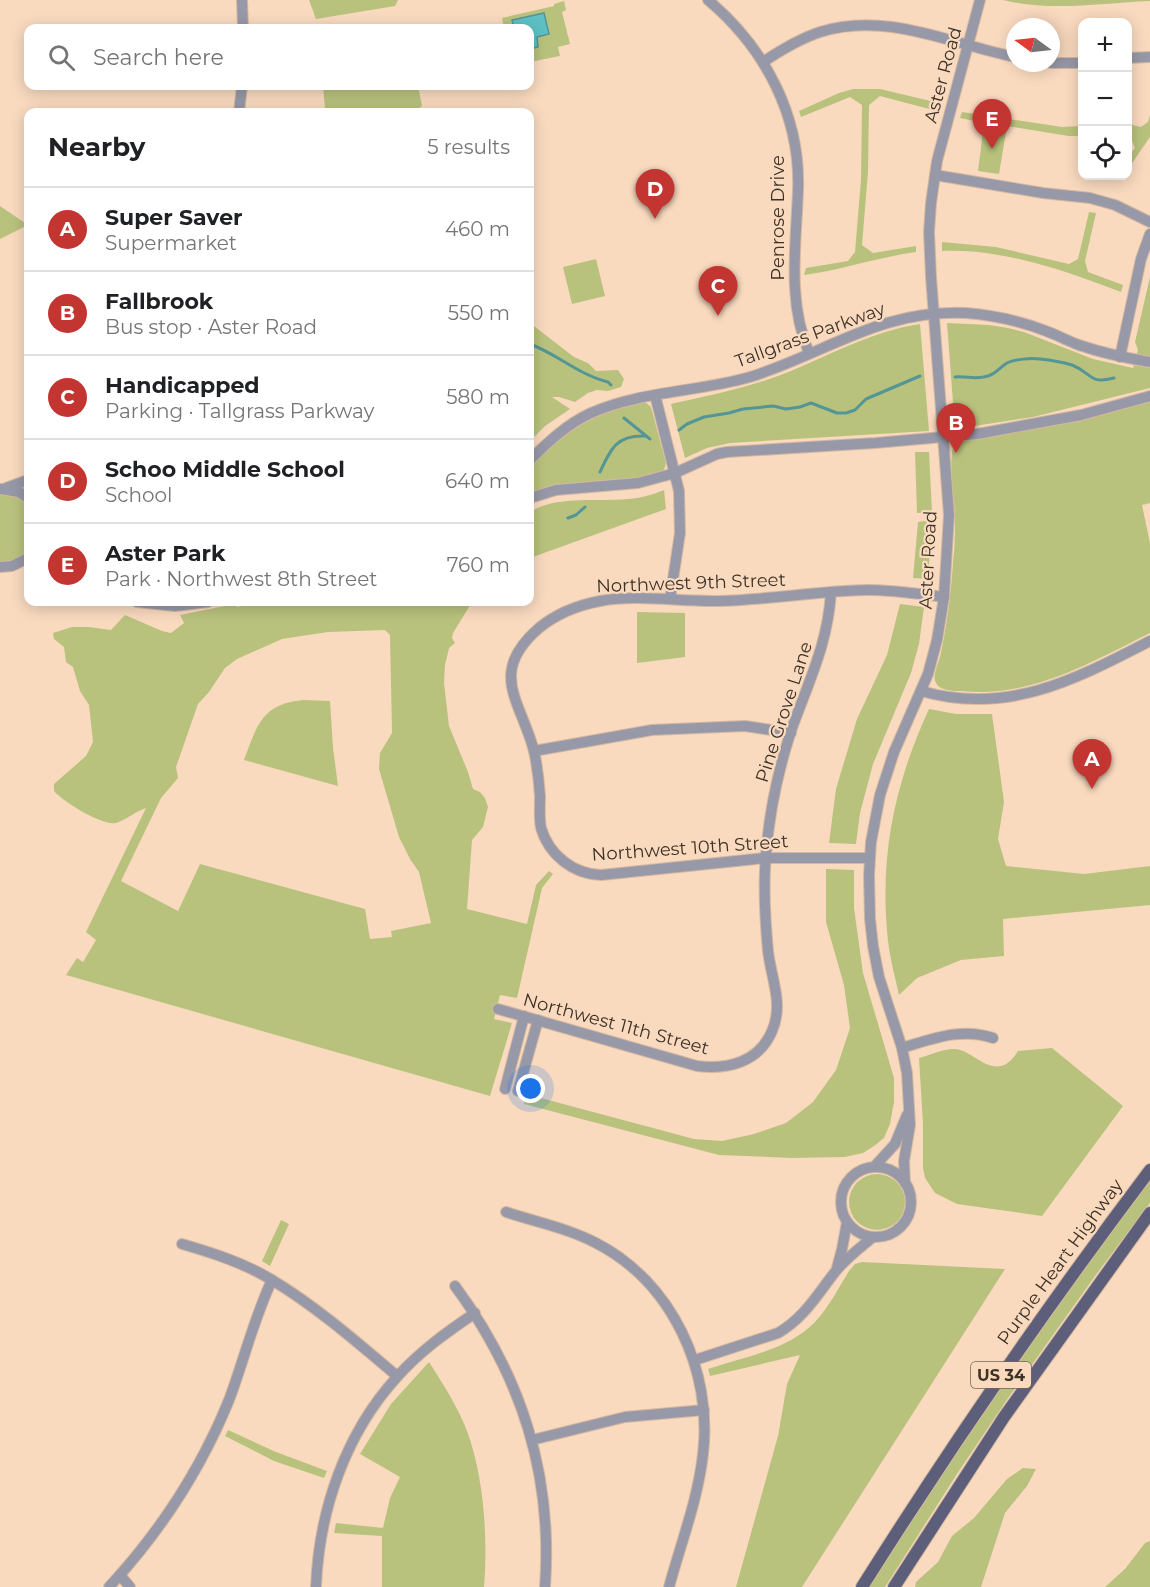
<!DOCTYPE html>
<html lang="en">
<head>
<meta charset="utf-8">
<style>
	body { margin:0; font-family:Montserrat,sans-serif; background:#f6f6f6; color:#202124 }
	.controls { position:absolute; right:18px; top:18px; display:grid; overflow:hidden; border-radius:12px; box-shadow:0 3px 15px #0003 }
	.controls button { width:54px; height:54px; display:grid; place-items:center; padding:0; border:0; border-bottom:2px solid #e0e0e0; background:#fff; color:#202124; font:30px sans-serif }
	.compass { position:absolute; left:1006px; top:18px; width:54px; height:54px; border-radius:50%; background:#fff; box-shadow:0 3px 15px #0003; rotate:285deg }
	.you { position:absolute; left:531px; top:1089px; width:21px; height:21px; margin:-15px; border:4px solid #fff; border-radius:50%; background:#1a73e8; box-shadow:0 0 0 9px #1a73e833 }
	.badge { display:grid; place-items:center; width:39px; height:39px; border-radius:50%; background:#c33530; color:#fff; font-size:20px; font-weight:700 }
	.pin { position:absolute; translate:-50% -50px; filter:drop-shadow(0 2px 3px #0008) }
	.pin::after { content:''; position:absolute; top:32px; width:21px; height:18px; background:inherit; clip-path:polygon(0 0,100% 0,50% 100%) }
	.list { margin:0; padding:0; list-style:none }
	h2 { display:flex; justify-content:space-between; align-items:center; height:78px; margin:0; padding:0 24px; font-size:26px }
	h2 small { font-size:20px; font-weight:400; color:#757577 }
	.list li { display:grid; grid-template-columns:39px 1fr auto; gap:18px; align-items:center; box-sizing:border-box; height:84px; padding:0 24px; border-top:2px solid #e0e0e0 }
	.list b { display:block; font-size:22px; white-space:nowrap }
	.list p { margin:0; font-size:20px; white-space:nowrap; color:#757577 }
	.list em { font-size:20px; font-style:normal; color:#757577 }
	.icon { flex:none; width:33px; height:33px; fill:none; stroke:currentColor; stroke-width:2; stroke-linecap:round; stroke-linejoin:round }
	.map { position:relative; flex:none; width:1150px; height:1587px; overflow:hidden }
	.search { position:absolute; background:#fff; box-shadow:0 3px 15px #0003; left:24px; top:24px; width:510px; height:66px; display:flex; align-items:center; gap:15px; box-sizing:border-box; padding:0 21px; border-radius:12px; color:#757577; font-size:22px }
	.panel { position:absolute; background:#fff; box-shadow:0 3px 15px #0003; left:24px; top:108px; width:510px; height:498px; border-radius:12px }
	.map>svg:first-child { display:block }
	.green { fill:#b9c27d; fill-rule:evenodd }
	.water { fill:#5ec0c4; stroke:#549595; stroke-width:1.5 }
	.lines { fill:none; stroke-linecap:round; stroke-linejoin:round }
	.stream { stroke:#549595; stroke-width:3 }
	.minor-casing { stroke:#d4b8a1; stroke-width:12 }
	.major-casing { stroke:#d4b8a1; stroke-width:14 }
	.minor { stroke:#9899a8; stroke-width:10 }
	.major { stroke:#5d5e79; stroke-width:12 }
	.labels { text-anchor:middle; stroke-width:4.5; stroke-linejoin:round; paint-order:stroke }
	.shield { fill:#f9dabf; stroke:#766455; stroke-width:1.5 }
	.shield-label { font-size:16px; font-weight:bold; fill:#3e3227 }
	.street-label { font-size:18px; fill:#3e3227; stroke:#f9dabf }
</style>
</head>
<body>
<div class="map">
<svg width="1150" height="1587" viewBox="0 0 1150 1587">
	<rect width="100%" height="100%" fill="#f9dabf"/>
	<g class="green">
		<path d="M309 0H398L395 6 316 19Z"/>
		<path d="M1003 0H1150V1C1102 3 1050 12 1003 0Z"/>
		<path d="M564 1 566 10 562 12 570 44 558 47 560 56 530 62V28H504L502 18 554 6V4Z"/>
		<path d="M323 86H418L422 106 414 112H333L325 109Z"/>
		<path d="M853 89H880L939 103 937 111 880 96 869 105 868 172 862 245 873 253 916 246V252C878 257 842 270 804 275L806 268 848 261 855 252 861 180 862 105 850 97 801 117 799 111 839 93Z"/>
		<path d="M962 112 1062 127 1082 126V136H1069L1007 126 999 174 978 171 984 123 960 118Z"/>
		<path d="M1150 115V137L1128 169V157L1135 148 1130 136 1128 135V124L1141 127 1148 122Z"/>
		<path d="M0 206 28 225 0 239Z"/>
		<path d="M1089 212 1096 213 1085 261 1088 272 1123 285 1121 292C1062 270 1006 249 942 251V242L996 247 1069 264 1078 259Z"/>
		<path d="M596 259 605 296 572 304 563 267Z"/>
		<path d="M1150 277V358L1136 356 1138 350 1135 342Z"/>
		<path d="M530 323 574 357 588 363 596 371 618 370 624 379 621 387 608 391 597 390 588 393 575 402 559 397H552L570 409 545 426 530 441Z"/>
		<path d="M947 323 989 325 1008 328 1024 332 1093 359 1133 368 1134 365 1150 368V388L1033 417 955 429Z"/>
		<path d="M920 324 929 431 730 443 707 448 685 458 671 404C712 395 752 387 791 371 834 353 873 331 920 324Z"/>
		<path d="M645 402 651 407 666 463 664 470C633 491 567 477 530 493V466C566 429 594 413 645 402Z"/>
		<path d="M1150 402V503L1142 505 1150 543V633C1092 662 1029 699 961 691 953 691 940 691 936 683 932 676 938 664 940 657 947 625 951 594 953 562 955 547 955 531 955 516 954 499 947 457 955 444L961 441 1069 422Z"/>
		<path d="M915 452H929L932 512 917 513Z"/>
		<path d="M664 490 666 509 530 558V512C557 495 597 502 628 499 641 498 652 495 664 490Z"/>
		<path d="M0 494 18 497 28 504V551C21 559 11 562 0 561Z"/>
		<path d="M932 520 928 579 913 578 918 522Z"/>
		<path d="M259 602H472L453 633 452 638 455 643 449 648 445 665 444 683 449 726 468 772 473 789 480 792 485 798 488 807 483 827 472 840 467 909 527 924 536 885 549 871 553 874 542 888 517 998 500 995 494 1019 512 1023 490 1096 66 975 77 958 83 962 96 940 86 932 146 808C136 811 126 820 116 823 102 826 62 801 54 791V784L86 756 93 742 89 705 80 691 73 667 66 662 64 647 54 639 53 633 72 627H89L111 630 125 615 162 631 171 633 184 623 180 615 235 604 237 607ZM385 630 390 635 392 733 380 753 379 769 399 837 410 859 419 872 431 923 391 931 392 937 370 939 365 909 200 864 178 911 121 881 161 798 178 778 176 767 198 704 209 692 225 668 237 659 282 639 328 632Z"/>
		<path d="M900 604 924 607 919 644 911 673 873 764 860 813 856 844 829 843 836 789 857 719 887 655Z"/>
		<path d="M637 612 685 613V657L637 663Z"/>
		<path d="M303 700 330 701 333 748 338 786 244 760C257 725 262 704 303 700Z"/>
		<path d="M929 709 956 714H992L1004 802 998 839 1006 866 1084 874 1150 866V905L1003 919 1004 956 961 960 917 978 899 995C895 977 890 959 888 941 879 857 894 785 929 709Z"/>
		<path d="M826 869 854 870V908L863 973 894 1078V1102L890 1124 884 1138 874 1146 863 1153 845 1157 792 1158 719 1155 524 1104 526 1094 694 1139 722 1141 754 1134 786 1123 813 1102 836 1070 850 1028 844 985 826 922Z"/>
		<path d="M1052 1048 1123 1106 1042 1216 957 1204 935 1193 925 1178 923 1168V1124L919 1058C930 1055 944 1048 956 1049 975 1051 997 1086 1018 1051Z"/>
		<circle cx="877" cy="1202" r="28"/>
		<path d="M1150 1179V1203L1095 1276 1006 1401 957 1474 885 1587H869L972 1426 1087 1263Z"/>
		<path d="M281 1220 289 1224 270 1266 262 1261Z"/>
		<path d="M862 1262 1005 1269 802 1587H736L778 1436 787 1384 800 1355 710 1376 708 1369C744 1357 788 1350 815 1322 829 1307 839 1287 849 1271L855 1264Z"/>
		<path d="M429 1362C443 1384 458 1407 467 1431 484 1477 488 1538 484 1587H382V1536L334 1533 336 1523 383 1528 390 1498 400 1477 360 1454 391 1404Z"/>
		<path d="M228 1430 276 1452 327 1471 324 1478 274 1461 225 1436Z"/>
		<path d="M1023 1468 1036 1469 1027 1486 1005 1513 981 1587H915L916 1582 938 1562 952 1536 974 1518 1007 1479Z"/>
		<path d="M1150 1541V1587H1105L1125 1569 1145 1543Z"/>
	</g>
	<path class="water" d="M544 13 549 34 537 37 538 47 530 49V28L521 27 514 28 512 20Z"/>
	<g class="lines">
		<g class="stream">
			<path d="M530 344C557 354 579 375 608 382L611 385"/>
			<path d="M955 377C967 376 976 380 988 376 996 374 1000 367 1007 363 1015 359 1031 358 1040 359 1050 360 1062 362 1072 365 1093 373 1088 385 1114 378"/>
			<path d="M624 418 650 439"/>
			<path d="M679 430 687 424 704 417 729 413 743 409 773 406 786 409 800 407 811 403 837 413H846L855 410 866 399 920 376"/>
			<path d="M600 472C611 448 617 435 645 436"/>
			<path d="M568 518 576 515 585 507"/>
		</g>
		<defs>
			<g id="minor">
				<path d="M242 0 243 28"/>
				<path d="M708 0C765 48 801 116 798 191 796 246 787 301 809 353"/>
				<path d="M1128 58 1150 57"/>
				<path d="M763 62C781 50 799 39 820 32 886 11 951 44 1015 57"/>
				<path d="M1051 63H1082"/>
				<path d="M239 112 242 86"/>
				<path d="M935 175 1043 193 1090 198 1115 205 1150 222"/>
				<path d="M1120 357 1141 259 1150 234"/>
				<path d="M655 395 679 491 680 533 670 599"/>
				<path d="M530 460C548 442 567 424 591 413 640 391 698 392 750 377 827 353 880 309 966 313 993 315 1020 321 1046 331 1057 335 1068 341 1079 345 1102 353 1126 358 1150 362"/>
				<path d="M6 488 28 480"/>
				<path d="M0 489 19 492 28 498"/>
				<path d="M530 498 556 490 638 483 675 473 717 454 727 452 875 443 977 434 1081 415 1150 396"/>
				<path d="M0 567 12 566 28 558"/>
				<path d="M137 602 175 606 208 602"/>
				<path d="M921 691C1008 716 1076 679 1150 641"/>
				<path d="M534 751 652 730 745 726 791 733"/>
				<path d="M870 858H765L601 875C573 874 549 855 541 828 539 818 540 806 540 796 539 781 537 765 534 751 521 701 487 673 539 628 556 614 579 605 600 601 639 594 679 602 718 601 768 600 818 591 867 590 893 590 919 594 944 597"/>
				<path d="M498 1009 697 1066C728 1070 759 1062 772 1031 784 1004 771 978 768 951 765 919 763 887 766 855 769 814 778 771 791 731 808 683 828 644 831 592"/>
				<path d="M902 1048C932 1039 962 1027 993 1038"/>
				<path d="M505 1089 524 1016"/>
				<path d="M518 1091 538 1020"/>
				<path d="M874 1167 895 1144 907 1115"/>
				<circle cx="876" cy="1202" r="35"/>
				<path d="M905 1183 904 1161 910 1125 907 1073 902 1048 879 977 873 946 870 919 869 875 871 842 880 795 894 752 928 674 937 640 944 597 949 515 931 277 929 232 931 203 937 161 980 0"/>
				<path d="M506 1212C536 1222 567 1228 596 1243 672 1282 713 1371 703 1454 698 1499 681 1543 669 1587"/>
				<path d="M182 1244C213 1253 244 1263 272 1280 317 1307 358 1343 397 1376"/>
				<path d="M837 1268 842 1249 847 1222"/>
				<path d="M455 1286C522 1377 553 1475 545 1587"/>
				<path d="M695 1360 778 1333C804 1318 817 1295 835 1272 846 1258 860 1248 873 1237"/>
				<path d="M532 1440 625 1417 704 1410"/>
				<path d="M120 1575 130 1587"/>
				<path d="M109 1587C159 1533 201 1469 229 1400 244 1360 254 1318 272 1280"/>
				<path d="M316 1587C319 1511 345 1434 397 1377 420 1351 447 1332 475 1313"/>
			</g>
			<g id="major">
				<path d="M862 1587C952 1444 1048 1305 1150 1170"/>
				<path d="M894 1587 1004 1417 1150 1213"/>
			</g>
		</defs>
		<use href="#minor" class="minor-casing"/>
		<use href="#major" class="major-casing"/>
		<use href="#minor" class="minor"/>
		<use href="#major" class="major"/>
	</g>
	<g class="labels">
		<rect class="shield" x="971" y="1362" width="60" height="26" rx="4.5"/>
		<g class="shield-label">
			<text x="1001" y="1381">US 34</text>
		</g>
		<g class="street-label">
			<text transform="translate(943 75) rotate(-75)" y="6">Aster Road</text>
			<text transform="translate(778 218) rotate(-90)" y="6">Penrose Drive</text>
			<text transform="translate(810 335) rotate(-20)" y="6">Tallgrass Parkway</text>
			<text transform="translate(928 560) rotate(-87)" y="6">Aster Road</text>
			<text transform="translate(691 583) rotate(-2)" y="6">Northwest 9th Street</text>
			<text transform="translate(784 712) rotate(-72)" y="6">Pine Grove Lane</text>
			<text transform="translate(690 848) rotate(-4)" y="6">Northwest 10th Street</text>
			<text transform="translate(616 1024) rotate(15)" y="6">Northwest 11th Street</text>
			<text transform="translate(1060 1262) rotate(-54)" y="6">Purple Heart Highway</text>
		</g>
	</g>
</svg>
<div class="controls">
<button>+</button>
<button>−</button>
<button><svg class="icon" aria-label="locate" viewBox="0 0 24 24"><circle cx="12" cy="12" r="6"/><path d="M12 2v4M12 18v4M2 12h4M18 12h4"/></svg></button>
</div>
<svg class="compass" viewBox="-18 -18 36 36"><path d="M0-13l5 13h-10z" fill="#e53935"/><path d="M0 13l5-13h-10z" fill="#757577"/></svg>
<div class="you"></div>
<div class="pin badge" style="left:1092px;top:789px">A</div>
<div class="pin badge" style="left:956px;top:453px">B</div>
<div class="pin badge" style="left:718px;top:316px">C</div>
<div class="pin badge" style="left:655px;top:219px">D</div>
<div class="pin badge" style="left:992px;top:149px">E</div>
<div class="search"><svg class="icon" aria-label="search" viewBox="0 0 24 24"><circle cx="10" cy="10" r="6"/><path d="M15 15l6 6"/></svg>Search here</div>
<section class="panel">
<h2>Nearby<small>5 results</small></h2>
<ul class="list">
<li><span class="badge">A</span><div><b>Super Saver</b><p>Supermarket</p></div><em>460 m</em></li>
<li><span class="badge">B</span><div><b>Fallbrook</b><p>Bus stop · Aster Road</p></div><em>550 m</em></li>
<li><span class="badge">C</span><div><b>Handicapped</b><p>Parking · Tallgrass Parkway</p></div><em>580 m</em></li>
<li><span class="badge">D</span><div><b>Schoo Middle School</b><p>School</p></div><em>640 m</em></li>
<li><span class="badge">E</span><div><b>Aster Park</b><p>Park · Northwest 8th Street</p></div><em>760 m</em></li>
</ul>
</section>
</div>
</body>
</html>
